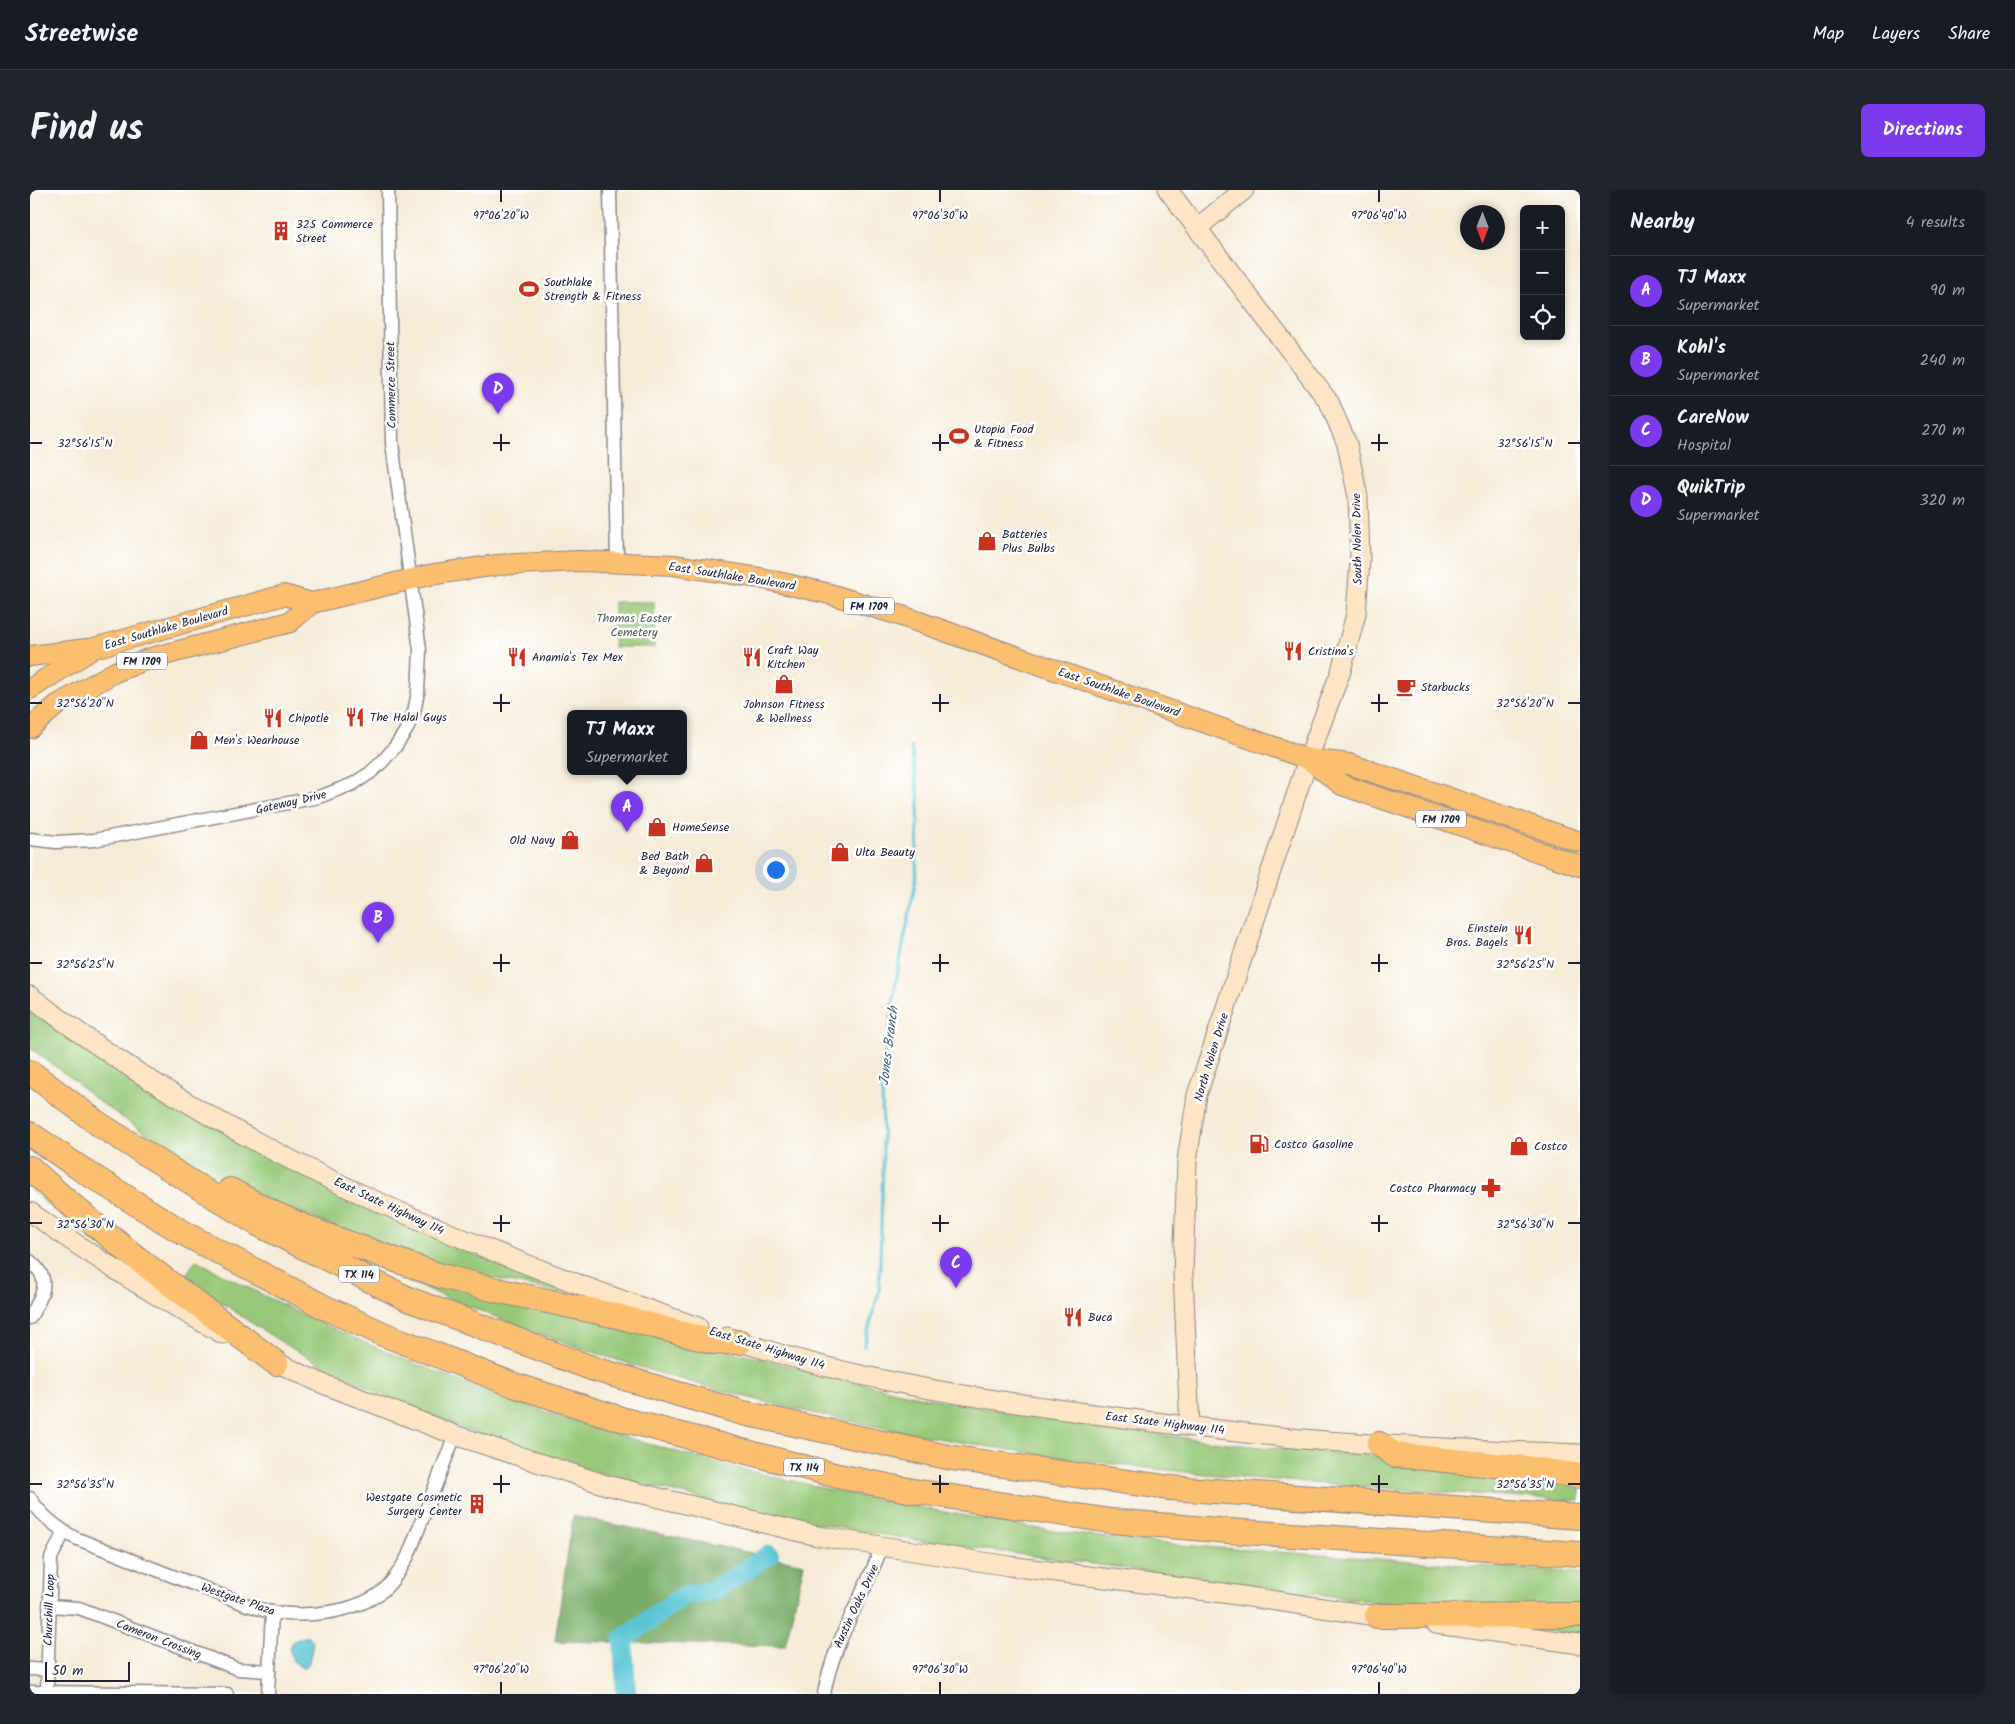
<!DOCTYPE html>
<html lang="en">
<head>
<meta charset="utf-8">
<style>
	body { margin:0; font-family:Kalam,sans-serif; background:#20242c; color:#f1f3f6 }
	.controls { position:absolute; right:15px; top:15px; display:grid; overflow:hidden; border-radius:8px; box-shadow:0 2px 8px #0003 }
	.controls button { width:45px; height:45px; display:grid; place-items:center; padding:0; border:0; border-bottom:1px solid #363941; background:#171b24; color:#f1f3f6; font:25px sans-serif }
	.compass { position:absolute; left:1430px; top:15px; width:45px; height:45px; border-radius:50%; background:#171b24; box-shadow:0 2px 8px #0003; rotate:180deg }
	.scale { position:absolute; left:15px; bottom:12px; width:85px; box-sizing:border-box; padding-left:5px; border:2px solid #22223b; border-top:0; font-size:14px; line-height:18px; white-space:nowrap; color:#22223b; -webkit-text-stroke:4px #fff; paint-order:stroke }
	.you { position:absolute; left:745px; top:679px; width:18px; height:18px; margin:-12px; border:4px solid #fff; border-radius:50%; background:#1a73e8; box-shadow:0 0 0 8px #1a73e833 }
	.badge { display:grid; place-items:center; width:32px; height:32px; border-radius:50%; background:#7c3aed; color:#fff; font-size:16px; font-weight:700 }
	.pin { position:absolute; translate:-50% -41px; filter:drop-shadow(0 1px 2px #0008) }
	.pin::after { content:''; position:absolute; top:26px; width:18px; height:15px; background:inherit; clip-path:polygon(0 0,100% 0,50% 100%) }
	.popup { position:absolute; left:537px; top:520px; width:120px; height:65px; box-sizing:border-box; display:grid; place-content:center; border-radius:8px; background:#171b24; filter:drop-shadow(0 1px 4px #0005); font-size:16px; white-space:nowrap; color:#9ea1a6 }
	.popup b { font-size:19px; color:#f1f3f6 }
	.popup::after { content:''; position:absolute; left:50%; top:100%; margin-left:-10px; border:10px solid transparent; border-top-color:#171b24 }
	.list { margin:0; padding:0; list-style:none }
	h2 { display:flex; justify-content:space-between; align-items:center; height:65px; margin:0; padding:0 20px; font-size:21px }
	h2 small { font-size:16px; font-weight:400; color:#9ea1a6 }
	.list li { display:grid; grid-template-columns:32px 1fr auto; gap:15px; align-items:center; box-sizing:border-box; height:70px; padding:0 20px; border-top:1px solid #363941 }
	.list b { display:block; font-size:19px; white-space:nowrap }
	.list p { margin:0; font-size:16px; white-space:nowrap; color:#9ea1a6 }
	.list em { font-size:16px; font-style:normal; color:#9ea1a6 }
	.icon { flex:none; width:28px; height:28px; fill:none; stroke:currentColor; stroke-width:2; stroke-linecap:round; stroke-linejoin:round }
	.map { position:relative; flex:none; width:1550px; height:1504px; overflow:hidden; border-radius:8px }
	header { display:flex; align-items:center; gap:30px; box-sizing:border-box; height:70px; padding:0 25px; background:#171b24; border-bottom:1px solid #363941 }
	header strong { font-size:24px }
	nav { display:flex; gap:28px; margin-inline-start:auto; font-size:18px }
	.intro { display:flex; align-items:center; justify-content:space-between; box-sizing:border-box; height:120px; padding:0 30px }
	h1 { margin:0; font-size:35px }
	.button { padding:12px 22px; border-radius:8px; background:#7c3aed; color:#fff; font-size:18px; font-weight:700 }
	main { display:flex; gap:30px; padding:0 30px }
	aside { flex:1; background:#171b24; border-radius:8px; box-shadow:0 2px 8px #0003 }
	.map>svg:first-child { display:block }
	.green { fill:#98c978; stroke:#5d765a }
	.forest { fill:#7aad68; stroke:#4e6852 }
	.water { fill:#59c4d4; stroke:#3e7388 }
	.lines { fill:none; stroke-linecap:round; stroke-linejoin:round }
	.stream { stroke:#59c4d4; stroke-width:3 }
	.river { stroke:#59c4d4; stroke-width:20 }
	.street-casing { stroke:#8c8689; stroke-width:15 }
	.secondary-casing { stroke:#8c8689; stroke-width:21 }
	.primary-casing { stroke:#8c8689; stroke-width:22 }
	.highway-casing { stroke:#8c8689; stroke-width:26 }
	.street { stroke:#fff; stroke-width:12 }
	.secondary { stroke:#fde5c5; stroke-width:19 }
	.primary { stroke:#fbbe6e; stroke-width:20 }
	.highway { stroke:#fbbe6e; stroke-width:24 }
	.ticks { fill:none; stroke:#22223b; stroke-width:2 }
	.labels { text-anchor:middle; stroke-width:5; stroke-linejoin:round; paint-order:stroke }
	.shield { fill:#fff; stroke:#646476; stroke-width:1 }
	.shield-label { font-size:11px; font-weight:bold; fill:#22223b }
	.poi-label { font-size:12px; fill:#22223b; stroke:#fff; text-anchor:start }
	.street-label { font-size:12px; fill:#22223b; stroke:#fff }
	.park-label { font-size:12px; fill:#4b5c50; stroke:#fff }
	.water-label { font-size:14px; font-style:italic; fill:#386378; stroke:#fff }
	.ticks-label { font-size:12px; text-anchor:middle; fill:#22223b; stroke:#fff; stroke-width:5; stroke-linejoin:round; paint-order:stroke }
</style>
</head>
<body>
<header>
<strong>Streetwise</strong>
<nav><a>Map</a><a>Layers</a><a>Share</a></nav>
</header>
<div class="intro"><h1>Find us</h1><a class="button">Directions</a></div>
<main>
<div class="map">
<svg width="1550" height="1504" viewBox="0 0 1550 1504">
	<rect width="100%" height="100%" fill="#fff"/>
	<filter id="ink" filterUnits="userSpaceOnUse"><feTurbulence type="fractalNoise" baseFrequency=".02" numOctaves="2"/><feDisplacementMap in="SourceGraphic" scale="10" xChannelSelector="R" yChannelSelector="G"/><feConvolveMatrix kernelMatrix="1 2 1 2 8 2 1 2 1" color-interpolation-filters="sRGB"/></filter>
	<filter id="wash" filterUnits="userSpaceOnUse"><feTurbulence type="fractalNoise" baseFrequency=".0096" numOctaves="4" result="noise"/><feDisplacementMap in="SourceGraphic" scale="20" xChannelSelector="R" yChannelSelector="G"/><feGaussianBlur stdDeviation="1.12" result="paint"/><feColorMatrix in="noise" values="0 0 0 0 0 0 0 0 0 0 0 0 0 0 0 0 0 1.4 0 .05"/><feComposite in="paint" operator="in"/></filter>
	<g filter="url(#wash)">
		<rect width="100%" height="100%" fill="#f6ebd7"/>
		<g class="green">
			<rect x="584" y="412" width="40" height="45"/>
			<path d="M0 814 334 1015 435 1061 559 1109 391 1073 205 996 174 980 99 932 60 905 44 890 0 858Z"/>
			<path d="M0 989 92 1069C60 1047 29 1026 0 1000Z"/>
			<path d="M315 1063 779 1181 897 1208 1019 1229 1124 1244 1230 1257 1389 1269 1550 1290V1311C1376 1299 1202 1291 1029 1267 868 1245 706 1211 551 1158 471 1131 392 1098 315 1063Z"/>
			<path d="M166 1070C394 1195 644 1273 899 1319 953 1329 1007 1340 1062 1346 1133 1355 1205 1359 1277 1364 1368 1370 1459 1377 1550 1383V1423L1370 1415 898 1352C864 1346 829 1342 795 1335 574 1291 334 1230 156 1085Z"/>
			<path d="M1508 1433H1550V1445L1508 1440Z"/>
		</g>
		<path class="forest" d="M543 1326 774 1374 755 1456 525 1451Z"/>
		<path class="water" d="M273 1447H280L283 1453 279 1474 273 1478 263 1471 259 1458 262 1452Z"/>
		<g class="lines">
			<path class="stream" d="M834 1156 849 1101 853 973 852 888 866 791 886 690 889 609 881 557"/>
			<path class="river" d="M596 1504 593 1449 653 1406 684 1400 739 1365"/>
		</g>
	</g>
	<g filter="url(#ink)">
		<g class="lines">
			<defs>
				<g id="street">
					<path d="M580 0 587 372"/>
					<path d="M0 649 26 652 64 650 289 607 323 594 340 583 352 572 365 557 377 539 384 522 388 502 390 460 362 253 358 0"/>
					<path d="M0 1071C24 1091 11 1106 0 1128"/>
					<path d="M0 1308C11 1326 27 1338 45 1348L217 1415C225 1417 234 1421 242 1422 275 1428 323 1423 350 1403 362 1394 371 1379 378 1366L425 1245"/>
					<path d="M19 1416 49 1418 208 1479 239 1481"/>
					<path d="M0 1479 18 1480"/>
					<path d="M0 1502 197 1504"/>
					<path d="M17 1502 21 1368 34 1342"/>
					<path d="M238 1504 242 1422"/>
					<path d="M794 1504C803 1451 834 1406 852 1356"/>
				</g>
				<g id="secondary">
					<path d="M1138 0 1299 212 1317 254 1328 307 1330 370 1326 424 1311 481 1278 569 1167 905 1157 971 1153 1084 1160 1237"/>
					<path d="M1167 38 1214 0"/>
					<path d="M0 806C198 960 433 1056 668 1137"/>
					<path d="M0 1022C63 1067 125 1106 193 1144"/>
					<path d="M697 1147C810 1187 930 1206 1049 1222 1123 1232 1198 1242 1273 1249 1365 1257 1458 1260 1550 1264"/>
					<path d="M235 1167 293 1194 425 1245 576 1295 787 1346 979 1376 1193 1403 1359 1428"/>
					<path d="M1406 1434 1550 1454"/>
				</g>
				<g id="primary">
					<path d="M0 466 57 459"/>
					<path d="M0 499 64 458 254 405 282 413"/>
					<path d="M0 538 27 515 85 482 118 469 260 432 282 413 399 385 467 375 549 371 644 375 730 388 800 404 869 425 1278 569 1319 574 1550 652"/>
					<path d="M1278 569 1312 595 1550 676"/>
				</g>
				<g id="highway">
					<path d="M0 882 70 935 228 1034 378 1109 564 1179 713 1223 922 1268 1141 1298 1550 1327"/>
					<path d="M0 944 54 981 155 1044 296 1118 353 1144 484 1195 591 1229 808 1286 883 1301 1081 1331 1199 1341 1550 1364"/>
					<path d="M0 978C76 1049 163 1110 246 1173"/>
					<path d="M200 1000 245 1024 287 1042 411 1086 466 1100 587 1126 684 1152H710"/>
					<path d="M1349 1254 1365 1265 1494 1278 1550 1286"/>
					<path d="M1347 1426 1550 1425"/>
				</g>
			</defs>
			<use href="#street" class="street-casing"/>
			<use href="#secondary" class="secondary-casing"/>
			<use href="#primary" class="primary-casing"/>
			<use href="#highway" class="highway-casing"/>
			<use href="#street" class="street"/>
			<use href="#secondary" class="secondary"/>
			<use href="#primary" class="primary"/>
			<use href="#highway" class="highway"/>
		</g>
	</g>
	<path class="ticks" d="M471 0V12M910 0V12M1349 0V12M471 244V261M910 244V261M1349 244V261M0 253H12M463 253H480M902 253H919M1341 253H1358M1538 253H1550M471 504V522M910 504V522M1349 504V522M0 513H12M463 513H480M902 513H919M1341 513H1358M1538 513H1550M471 764V782M910 764V782M1349 764V782M0 773H12M463 773H480M902 773H919M1341 773H1358M1538 773H1550M471 1025V1042M910 1025V1042M1349 1025V1042M0 1033H12M463 1033H480M902 1033H919M1341 1033H1358M1538 1033H1550M471 1285V1303M910 1285V1303M1349 1285V1303M0 1294H12M463 1294H480M902 1294H919M1341 1294H1358M1538 1294H1550M471 1492V1504M910 1492V1504M1349 1492V1504"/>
	<defs>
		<symbol id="building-bare" viewBox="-9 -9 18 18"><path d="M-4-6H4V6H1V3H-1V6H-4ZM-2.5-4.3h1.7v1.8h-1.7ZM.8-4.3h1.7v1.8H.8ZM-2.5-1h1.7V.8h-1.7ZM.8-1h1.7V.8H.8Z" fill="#c8321e" stroke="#fff" stroke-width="2.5" paint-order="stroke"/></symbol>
		<symbol id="stadium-bare" viewBox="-9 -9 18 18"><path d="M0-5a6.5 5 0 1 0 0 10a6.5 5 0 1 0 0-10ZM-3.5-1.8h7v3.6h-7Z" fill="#c8321e" stroke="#fff" stroke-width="2.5" paint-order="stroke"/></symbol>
		<symbol id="shop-bare" viewBox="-9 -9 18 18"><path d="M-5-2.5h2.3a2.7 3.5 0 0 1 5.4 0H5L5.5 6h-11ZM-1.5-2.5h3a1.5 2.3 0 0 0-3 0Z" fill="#c8321e" stroke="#fff" stroke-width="2.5" paint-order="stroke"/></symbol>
		<symbol id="restaurant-bare" viewBox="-9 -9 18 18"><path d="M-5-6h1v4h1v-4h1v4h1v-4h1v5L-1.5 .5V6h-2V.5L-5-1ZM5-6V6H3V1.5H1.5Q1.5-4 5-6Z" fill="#c8321e" stroke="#fff" stroke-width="2.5" paint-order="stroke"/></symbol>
		<symbol id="cafe-bare" viewBox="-9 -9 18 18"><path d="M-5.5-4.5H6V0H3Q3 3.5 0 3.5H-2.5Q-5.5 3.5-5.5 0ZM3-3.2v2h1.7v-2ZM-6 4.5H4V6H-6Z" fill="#c8321e" stroke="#fff" stroke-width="2.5" paint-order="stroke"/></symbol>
		<symbol id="fuel-bare" viewBox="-9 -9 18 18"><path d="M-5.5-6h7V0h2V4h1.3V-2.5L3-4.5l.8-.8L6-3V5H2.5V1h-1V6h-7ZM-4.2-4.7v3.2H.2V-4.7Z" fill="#c8321e" stroke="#fff" stroke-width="2.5" paint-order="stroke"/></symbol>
		<symbol id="pharmacy-bare" viewBox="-9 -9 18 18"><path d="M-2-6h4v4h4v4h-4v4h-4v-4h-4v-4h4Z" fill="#c8321e" stroke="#fff" stroke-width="2.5" paint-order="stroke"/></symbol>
	</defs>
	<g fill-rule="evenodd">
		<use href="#building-bare" x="237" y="27" width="28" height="28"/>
		<use href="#stadium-bare" x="485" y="85" width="28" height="28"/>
		<use href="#stadium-bare" x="915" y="232" width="28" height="28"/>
		<use href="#shop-bare" x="943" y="337" width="28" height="28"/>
		<use href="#restaurant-bare" x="1249" y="447" width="28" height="28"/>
		<use href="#restaurant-bare" x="473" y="453" width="28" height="28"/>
		<use href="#restaurant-bare" x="708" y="453" width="28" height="28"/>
		<use href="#shop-bare" x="740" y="480" width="28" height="28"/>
		<use href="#cafe-bare" x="1362" y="483" width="28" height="28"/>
		<use href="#restaurant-bare" x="311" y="513" width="28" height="28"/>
		<use href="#restaurant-bare" x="229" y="514" width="28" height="28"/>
		<use href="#shop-bare" x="155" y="536" width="28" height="28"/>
		<use href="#shop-bare" x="613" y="623" width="28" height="28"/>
		<use href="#shop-bare" x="526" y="636" width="28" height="28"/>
		<use href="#shop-bare" x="796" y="648" width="28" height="28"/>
		<use href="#shop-bare" x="660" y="659" width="28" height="28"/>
		<use href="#restaurant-bare" x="1479" y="731" width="28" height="28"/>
		<use href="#fuel-bare" x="1215" y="940" width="28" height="28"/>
		<use href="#shop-bare" x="1475" y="942" width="28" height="28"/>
		<use href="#pharmacy-bare" x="1447" y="984" width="28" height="28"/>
		<use href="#restaurant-bare" x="1029" y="1113" width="28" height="28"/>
		<use href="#building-bare" x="433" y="1300" width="28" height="28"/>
	</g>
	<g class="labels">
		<g class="shield">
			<rect x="814" y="407.5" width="50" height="17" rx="4"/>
			<rect x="87" y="462.5" width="50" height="17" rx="4"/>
			<rect x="1386" y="620.5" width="50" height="17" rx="4"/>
			<rect x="309" y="1075.5" width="40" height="17" rx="4"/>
			<rect x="754" y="1268.5" width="40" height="17" rx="4"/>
		</g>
		<g class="shield-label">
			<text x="839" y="420">FM 1709</text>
			<text x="112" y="475">FM 1709</text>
			<text x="1411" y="633">FM 1709</text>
			<text x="329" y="1088">TX 114</text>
			<text x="774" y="1281">TX 114</text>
		</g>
		<g class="poi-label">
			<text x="266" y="38">325 Commerce<tspan x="266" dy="14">Street</tspan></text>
			<text x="514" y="96">Southlake<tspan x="514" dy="14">Strength &amp; Fitness</tspan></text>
			<text x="944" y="243">Utopia Food<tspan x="944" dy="14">&amp; Fitness</tspan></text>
			<text x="972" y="348">Batteries<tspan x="972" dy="14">Plus Bulbs</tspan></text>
			<text x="737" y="464">Craft Way<tspan x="737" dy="14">Kitchen</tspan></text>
			<text x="1278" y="465">Cristina's</text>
			<text x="502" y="471">Anamia's Tex Mex</text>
			<text x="1391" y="501">Starbucks</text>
			<text x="754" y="518" text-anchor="middle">Johnson Fitness<tspan x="754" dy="14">&amp; Wellness</tspan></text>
			<text x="340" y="531">The Halal Guys</text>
			<text x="258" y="532">Chipotle</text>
			<text x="184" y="554">Men's Wearhouse</text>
			<text x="642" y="641">HomeSense</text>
			<text x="525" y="654" text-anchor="end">Old Navy</text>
			<text x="825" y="666">Ulta Beauty</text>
			<text x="659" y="670" text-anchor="end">Bed Bath<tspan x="659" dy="14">&amp; Beyond</tspan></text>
			<text x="1478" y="742" text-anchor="end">Einstein<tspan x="1478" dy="14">Bros. Bagels</tspan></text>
			<text x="1244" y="958">Costco Gasoline</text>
			<text x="1504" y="960">Costco</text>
			<text x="1446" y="1002" text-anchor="end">Costco Pharmacy</text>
			<text x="1058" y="1131">Buca</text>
			<text x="432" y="1311" text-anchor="end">Westgate Cosmetic<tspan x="432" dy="14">Surgery Center</tspan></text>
		</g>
		<g class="street-label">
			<text transform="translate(361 195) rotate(-91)" y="4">Commerce Street</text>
			<text transform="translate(1327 349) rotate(-91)" y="4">South Nolen Drive</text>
			<text transform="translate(702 386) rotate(9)" y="4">East Southlake Boulevard</text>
			<text transform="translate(136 438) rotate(-16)" y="4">East Southlake Boulevard</text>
			<text transform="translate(1089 502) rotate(19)" y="4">East Southlake Boulevard</text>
			<text transform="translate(261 612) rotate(-13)" y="4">Gateway Drive</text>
			<text transform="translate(1181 867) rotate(-73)" y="4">North Nolen Drive</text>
			<text transform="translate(359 1016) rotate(25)" y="4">East State Highway 114</text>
			<text transform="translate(737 1158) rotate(17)" y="4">East State Highway 114</text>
			<text transform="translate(1135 1233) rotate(7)" y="4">East State Highway 114</text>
			<text transform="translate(208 1409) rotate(19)" y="4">Westgate Plaza</text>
			<text transform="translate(826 1416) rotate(-65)" y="4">Austin Oaks Drive</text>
			<text transform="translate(19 1420) rotate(-88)" y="4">Churchill Loop</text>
			<text transform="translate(129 1449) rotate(21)" y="4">Cameron Crossing</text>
		</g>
		<g class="park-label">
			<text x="604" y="432">Thomas Easter<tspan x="604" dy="14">Cemetery</tspan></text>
		</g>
		<g class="water-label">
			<text transform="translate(858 856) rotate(-83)" y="5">Jones Branch</text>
		</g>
	</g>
	<g class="ticks-label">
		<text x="471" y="29">97°06'20"W</text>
		<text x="910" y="29">97°06'30"W</text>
		<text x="1349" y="29">97°06'40"W</text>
		<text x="1495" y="257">32°56'15"N</text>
		<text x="55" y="257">32°56'15"N</text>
		<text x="1495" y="517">32°56'20"N</text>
		<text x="55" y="517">32°56'20"N</text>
		<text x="1495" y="778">32°56'25"N</text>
		<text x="55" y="778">32°56'25"N</text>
		<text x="1495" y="1038">32°56'30"N</text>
		<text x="55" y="1038">32°56'30"N</text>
		<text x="1495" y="1298">32°56'35"N</text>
		<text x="55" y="1298">32°56'35"N</text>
		<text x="471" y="1483">97°06'20"W</text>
		<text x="910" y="1483">97°06'30"W</text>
		<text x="1349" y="1483">97°06'40"W</text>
	</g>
</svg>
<div class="controls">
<button>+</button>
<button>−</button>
<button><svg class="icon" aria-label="locate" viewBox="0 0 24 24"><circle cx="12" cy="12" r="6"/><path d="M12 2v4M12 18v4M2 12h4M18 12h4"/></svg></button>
</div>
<svg class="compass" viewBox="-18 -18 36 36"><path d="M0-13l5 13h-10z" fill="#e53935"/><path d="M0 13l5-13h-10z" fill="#9ea1a6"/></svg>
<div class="scale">50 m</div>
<div class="you"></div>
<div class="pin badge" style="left:597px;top:642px">A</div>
<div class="popup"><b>TJ Maxx</b>Supermarket</div>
<div class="pin badge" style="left:348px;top:753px">B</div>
<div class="pin badge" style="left:926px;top:1098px">C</div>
<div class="pin badge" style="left:468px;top:224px">D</div>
</div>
<aside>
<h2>Nearby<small>4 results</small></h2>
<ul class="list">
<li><span class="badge">A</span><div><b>TJ Maxx</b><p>Supermarket</p></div><em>90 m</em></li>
<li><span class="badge">B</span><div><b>Kohl's</b><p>Supermarket</p></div><em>240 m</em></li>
<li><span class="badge">C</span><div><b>CareNow</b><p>Hospital</p></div><em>270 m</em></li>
<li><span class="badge">D</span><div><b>QuikTrip</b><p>Supermarket</p></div><em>320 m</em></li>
</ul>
</aside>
</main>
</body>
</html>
